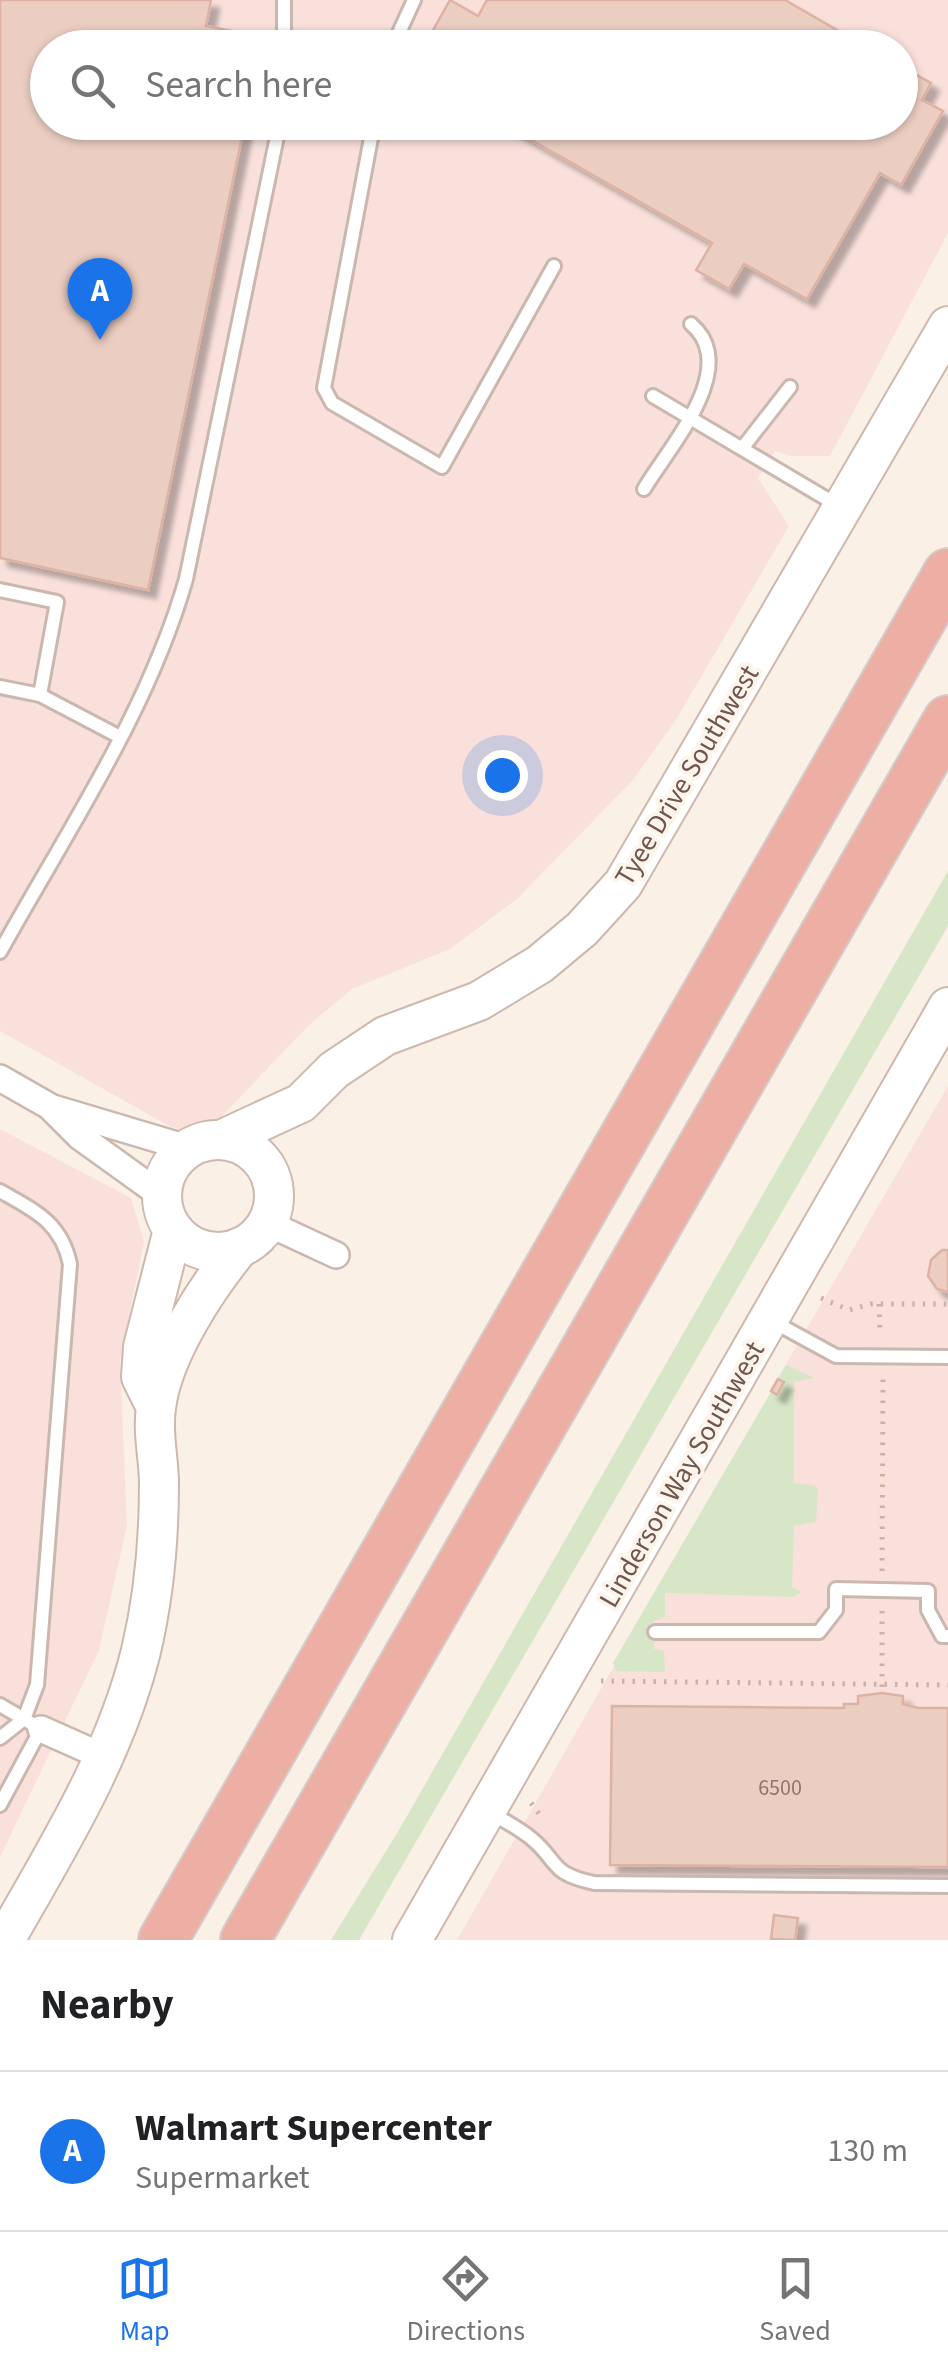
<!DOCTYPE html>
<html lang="en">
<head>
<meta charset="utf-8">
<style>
	body { margin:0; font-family:"Source Sans 3",sans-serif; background:#f2f2f2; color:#202124 }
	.you { position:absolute; left:502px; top:775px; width:35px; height:35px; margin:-25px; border:8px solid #fff; border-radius:50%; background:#1a73e8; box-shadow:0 0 0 15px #1a73e833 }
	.badge { display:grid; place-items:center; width:65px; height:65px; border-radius:50%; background:#1a73e8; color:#fff; font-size:32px; font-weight:700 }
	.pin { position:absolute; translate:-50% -82px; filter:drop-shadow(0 2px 5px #0008) }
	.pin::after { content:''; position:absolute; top:52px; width:35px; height:30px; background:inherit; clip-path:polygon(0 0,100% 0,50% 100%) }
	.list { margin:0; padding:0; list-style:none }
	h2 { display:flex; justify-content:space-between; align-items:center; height:130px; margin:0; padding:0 40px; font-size:42px }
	h2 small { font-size:32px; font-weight:400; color:#757577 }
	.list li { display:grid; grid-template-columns:65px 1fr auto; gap:30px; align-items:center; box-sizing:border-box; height:160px; padding:0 40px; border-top:2px solid #e0e0e0 }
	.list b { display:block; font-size:38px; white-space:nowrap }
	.list p { margin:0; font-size:32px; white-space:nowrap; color:#757577 }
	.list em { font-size:32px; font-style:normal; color:#757577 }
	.icon { flex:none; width:55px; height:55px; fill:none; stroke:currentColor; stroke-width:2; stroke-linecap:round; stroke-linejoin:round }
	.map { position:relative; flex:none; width:948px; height:1940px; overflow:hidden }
	.search { position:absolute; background:#fff; box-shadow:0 2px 8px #0004; left:30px; right:30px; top:30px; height:110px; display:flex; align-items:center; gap:25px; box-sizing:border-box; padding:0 35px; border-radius:55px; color:#757577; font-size:38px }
	.sheet { height:290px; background:#fff }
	nav { display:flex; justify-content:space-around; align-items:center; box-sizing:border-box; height:140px; border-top:2px solid #e0e0e0; background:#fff; font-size:28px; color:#757577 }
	nav a { display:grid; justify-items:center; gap:5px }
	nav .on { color:#1a73e8 }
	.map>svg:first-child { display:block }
	.commercial { fill:#f9e0db; fill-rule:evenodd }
	.green { fill:#d7e6c6 }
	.building { fill:#eccdc1; stroke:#ddb2a3; stroke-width:2.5; filter:url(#shadow) }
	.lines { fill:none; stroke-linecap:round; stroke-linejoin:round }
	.lane-casing { stroke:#cab7ae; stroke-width:18 }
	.street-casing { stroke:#cab7ae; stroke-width:30 }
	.secondary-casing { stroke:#ceb8ae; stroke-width:42 }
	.highway-casing { stroke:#d4ccca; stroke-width:52 }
	.path { stroke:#d1b0a4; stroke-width:5; stroke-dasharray:2.5 8; stroke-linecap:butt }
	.lane { stroke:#fff; stroke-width:12 }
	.street { stroke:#fff; stroke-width:25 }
	.secondary { stroke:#fff; stroke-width:38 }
	.highway { stroke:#edaea4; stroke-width:48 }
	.labels { text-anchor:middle; stroke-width:8; stroke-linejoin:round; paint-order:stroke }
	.number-label { font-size:22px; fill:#8f746b }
	.street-label { font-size:28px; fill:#70564e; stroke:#fdf4ec }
</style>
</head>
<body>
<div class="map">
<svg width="948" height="1940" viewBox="0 0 948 1940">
	<defs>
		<filter id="shadow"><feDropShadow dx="8" dy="8" stdDeviation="2.5" flood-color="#0004"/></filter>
	</defs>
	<rect width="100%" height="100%" fill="#faf0e6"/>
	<g class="commercial">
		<path d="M0 0H948V233L830 456H791L775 451 758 478 789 526 676 720 633 780 518 898 450 949 352 989 309 1025 204 1135 171 1127 0 1031ZM48 48H900V122H48Z"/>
		<path d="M948 1086V1940H457L771 1392 778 1395 785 1382 778 1378Z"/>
		<path d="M0 1129 131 1198 144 1242 120 1361 127 1525 99 1650 0 1857Z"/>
	</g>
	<g class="green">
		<path d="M948 871V926L359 1940H331L399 1830Z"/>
		<path d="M786 1365 814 1378 794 1382V1483L814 1485 818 1489 816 1522 794 1526 792 1587 801 1592 793 1597 665 1593V1617L654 1621V1649L664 1651 665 1672 616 1671 613 1663 771 1392 778 1395 785 1382 778 1378Z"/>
	</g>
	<g class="building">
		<path d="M0 0H211L206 26 263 37 261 48H48V122H245L148 590 0 558Z"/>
		<path d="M450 0 478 16 487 0H785L868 48H423Z"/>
		<path d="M900 66 931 83 922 100 943 111 901 185 880 173 807 299 744 264 729 289 696 270 712 243 500 122H900Z"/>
		<path d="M942 1250H948V1292L937 1289 928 1276 931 1260Z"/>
		<path d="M778 1379 784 1382 777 1395 771 1391Z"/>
		<path d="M882 1693 903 1696V1704L918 1708H948V1867L610 1865 612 1706 844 1708V1704H858V1696Z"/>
		<path d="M774 1915 798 1918 795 1940 771 1939Z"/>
	</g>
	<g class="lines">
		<defs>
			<g id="lane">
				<path d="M284 0V48"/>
				<path d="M392 48 414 0"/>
				<path d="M374 122 324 388 332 403 442 467 554 266"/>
				<path d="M653 396 837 505"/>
				<path d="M744 446 790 387"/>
				<path d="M644 489C669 447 742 367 691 324"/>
				<path d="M0 590 57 602 40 695"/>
				<path d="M0 687 40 695 120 737"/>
				<path d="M0 952C67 831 148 712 186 579L280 122"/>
				<path d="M0 1191C35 1211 61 1222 70 1264L37 1685 24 1719 0 1738"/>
				<path d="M772 1321 836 1356 948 1357"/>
				<path d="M655 1632H819L836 1610V1589L928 1591V1610L942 1636H948"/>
				<path d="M0 1705 41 1729 0 1805"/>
				<path d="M491 1813C505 1821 520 1829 532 1839 560 1863 549 1873 594 1883L948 1886"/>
			</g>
			<g id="street">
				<path d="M0 1078 49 1106 79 1136 161 1195"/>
				<path d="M53 1108 187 1148"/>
				<path d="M267 1223 336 1255"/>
				<path d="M41 1729 104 1757"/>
			</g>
			<g id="secondary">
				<path d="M223 1139 301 1103 334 1070 385 1036 479 1001 540 964 582 929 623 884 948 326"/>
				<circle cx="218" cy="1196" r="56"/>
				<path d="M156 1407 141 1377 143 1347 173 1230"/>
				<path d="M5 1940C58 1847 115 1756 141 1651 154 1596 159 1540 159 1484 159 1459 152 1432 156 1408 162 1355 207 1287 240 1247"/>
				<path d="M412 1940 948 1007"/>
			</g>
			<g id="highway">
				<path d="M163 1940 948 573"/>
				<path d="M245 1940 948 720"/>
			</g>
		</defs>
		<use href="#lane" class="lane-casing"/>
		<use href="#street" class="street-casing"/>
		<use href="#secondary" class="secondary-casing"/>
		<use href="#highway" class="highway-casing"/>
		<g class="path">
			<path d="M821 1298 849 1310 871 1304H948"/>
			<path d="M879 1304 880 1333"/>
			<path d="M882 1571 883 1379"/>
			<path d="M882 1611V1693"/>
			<path d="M601 1681 948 1685"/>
			<path d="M531 1803 543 1819"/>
		</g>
		<use href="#lane" class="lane"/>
		<use href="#street" class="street"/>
		<use href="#secondary" class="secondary"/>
		<use href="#highway" class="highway"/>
	</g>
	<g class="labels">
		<g class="number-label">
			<text x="780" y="1795">6500</text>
		</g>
		<g class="street-label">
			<text transform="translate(686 775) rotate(-59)" y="10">Tyee Drive Southwest</text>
			<text transform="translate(681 1474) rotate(-60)" y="10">Linderson Way Southwest</text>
		</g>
	</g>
</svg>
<div class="you"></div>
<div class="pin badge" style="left:100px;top:340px">A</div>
<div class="search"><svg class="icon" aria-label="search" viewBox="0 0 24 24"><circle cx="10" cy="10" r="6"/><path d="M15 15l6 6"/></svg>Search here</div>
</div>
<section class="sheet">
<h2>Nearby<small></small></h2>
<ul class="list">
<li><span class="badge">A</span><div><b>Walmart Supercenter</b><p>Supermarket</p></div><em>130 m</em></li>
</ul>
</section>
<nav>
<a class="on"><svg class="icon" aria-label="map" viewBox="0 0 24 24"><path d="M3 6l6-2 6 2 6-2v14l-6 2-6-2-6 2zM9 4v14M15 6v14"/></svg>Map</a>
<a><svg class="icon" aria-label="directions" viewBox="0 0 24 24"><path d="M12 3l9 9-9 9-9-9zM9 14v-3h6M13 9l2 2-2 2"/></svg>Directions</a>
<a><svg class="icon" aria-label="saved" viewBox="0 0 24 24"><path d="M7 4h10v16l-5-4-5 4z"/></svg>Saved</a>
</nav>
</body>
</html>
